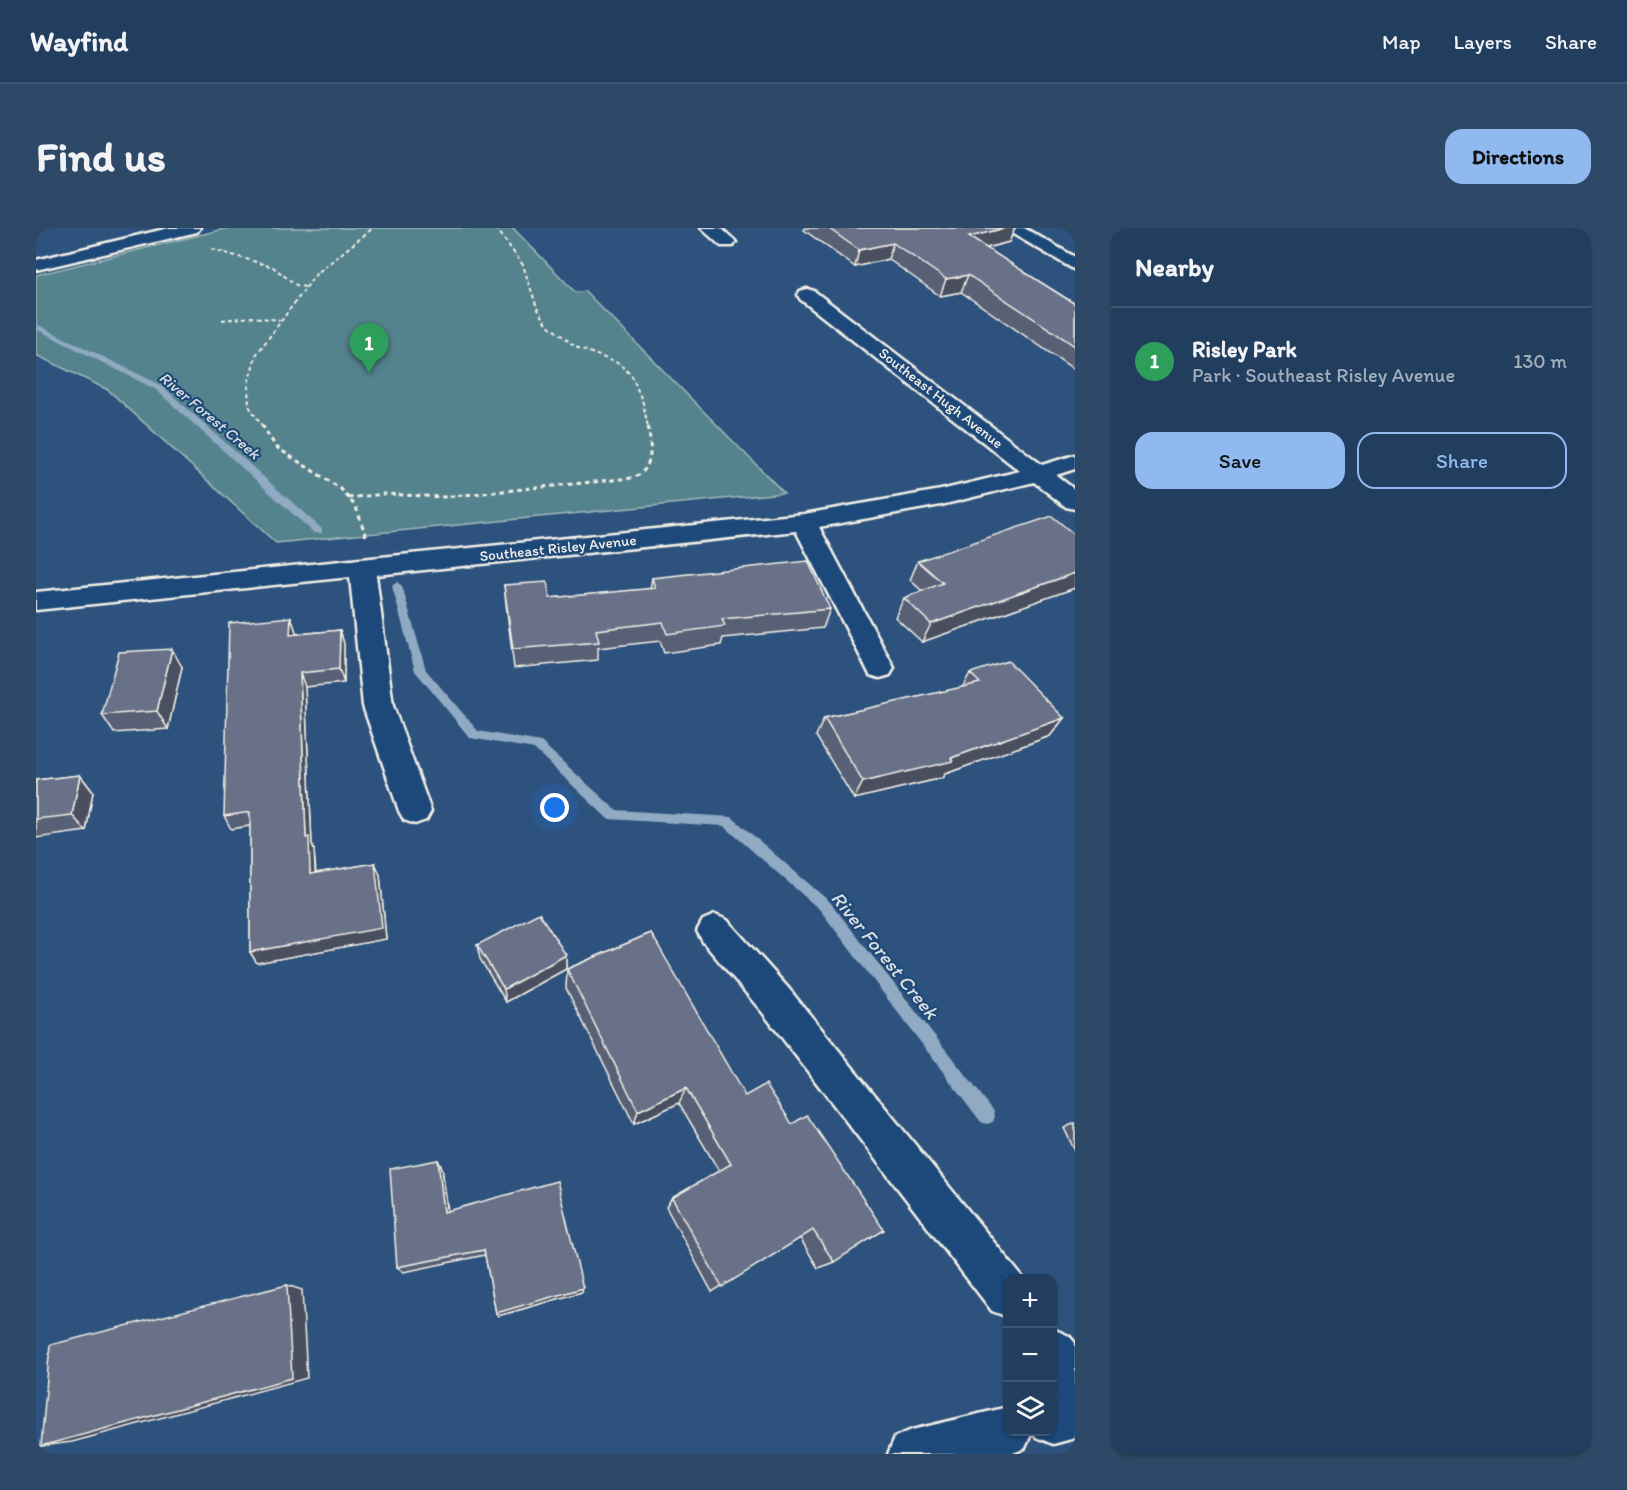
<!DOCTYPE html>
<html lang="en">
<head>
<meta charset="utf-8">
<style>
	body { margin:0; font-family:Itim,sans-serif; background:#2e4967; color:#f1f3f6 }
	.controls { position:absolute; right:18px; bottom:18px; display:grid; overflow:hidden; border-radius:12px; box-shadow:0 2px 4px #0004 }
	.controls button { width:54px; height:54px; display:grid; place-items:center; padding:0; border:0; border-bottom:2px solid #3f5773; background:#223e5e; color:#f1f3f6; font:30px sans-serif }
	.you { position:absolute; left:519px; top:580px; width:21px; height:21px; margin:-15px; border:4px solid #fff; border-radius:50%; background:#1a73e8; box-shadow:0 0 0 9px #1a73e833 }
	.badge { display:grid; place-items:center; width:39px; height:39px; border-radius:50%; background:#90b9f0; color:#fff; font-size:20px; font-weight:700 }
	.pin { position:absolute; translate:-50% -50px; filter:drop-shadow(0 2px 3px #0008) }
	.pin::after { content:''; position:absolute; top:32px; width:21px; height:18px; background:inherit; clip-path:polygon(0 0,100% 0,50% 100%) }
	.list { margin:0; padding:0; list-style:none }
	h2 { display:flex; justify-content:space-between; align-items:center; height:78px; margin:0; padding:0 24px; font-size:26px }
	h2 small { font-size:20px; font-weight:400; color:#a2aebc }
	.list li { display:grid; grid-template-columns:39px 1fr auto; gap:18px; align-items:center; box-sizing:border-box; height:108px; padding:0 24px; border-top:2px solid #3f5773 }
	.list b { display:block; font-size:22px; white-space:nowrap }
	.list p { margin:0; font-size:20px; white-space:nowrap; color:#a2aebc }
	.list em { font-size:20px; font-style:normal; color:#a2aebc }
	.actions { display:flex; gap:12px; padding:18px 24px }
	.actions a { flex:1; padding:14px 0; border:2px solid #90b9f0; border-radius:18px; text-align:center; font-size:21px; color:#90b9f0 }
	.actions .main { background:#90b9f0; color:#111 }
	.icon { flex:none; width:33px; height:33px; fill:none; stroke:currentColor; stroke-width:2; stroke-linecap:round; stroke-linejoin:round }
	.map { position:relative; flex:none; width:1039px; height:1226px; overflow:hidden; border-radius:18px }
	header { display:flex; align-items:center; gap:36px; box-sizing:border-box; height:84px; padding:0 30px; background:#223e5e; border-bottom:2px solid #3f5773 }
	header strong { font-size:28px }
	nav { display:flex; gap:33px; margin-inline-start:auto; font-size:21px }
	.intro { display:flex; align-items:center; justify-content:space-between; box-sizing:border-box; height:144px; padding:0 36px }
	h1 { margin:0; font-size:42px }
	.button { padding:15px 27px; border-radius:18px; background:#90b9f0; color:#111; font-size:21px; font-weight:700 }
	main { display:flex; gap:36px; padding:0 36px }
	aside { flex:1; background:#223e5e; border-radius:18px; box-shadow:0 2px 4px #0004 }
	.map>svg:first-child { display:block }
	.green { fill:#55838d; stroke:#a4baba; stroke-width:1.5 }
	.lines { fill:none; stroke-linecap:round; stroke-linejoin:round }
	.stream { fill:#8faac2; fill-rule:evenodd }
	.minor-casing { stroke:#f4f1e8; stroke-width:5 }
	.path-far1 { stroke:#f4f1e8; stroke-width:2; stroke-dasharray:4 3; stroke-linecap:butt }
	.path { stroke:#f4f1e8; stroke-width:3; stroke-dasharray:4.5 4; stroke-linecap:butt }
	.minor { fill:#1f4a7a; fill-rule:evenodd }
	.wall { fill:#596175; stroke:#f4f1e8; stroke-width:1.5 }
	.shaded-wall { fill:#484f5f; stroke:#f4f1e8; stroke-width:1.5 }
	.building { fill:#677188; stroke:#f4f1e8; stroke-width:1.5 }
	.labels { text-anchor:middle; stroke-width:4.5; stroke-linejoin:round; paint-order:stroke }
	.far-street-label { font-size:15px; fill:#f4f1e8; stroke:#1f4a7a }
	.far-water-label { font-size:16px; font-style:italic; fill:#dbdfdf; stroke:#1f4a7a }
	.water-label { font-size:20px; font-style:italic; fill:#dbdfdf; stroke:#1f4a7a }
</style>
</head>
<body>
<header>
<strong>Wayfind</strong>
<nav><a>Map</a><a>Layers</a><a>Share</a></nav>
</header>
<div class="intro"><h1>Find us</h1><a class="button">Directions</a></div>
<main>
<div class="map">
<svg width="1039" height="1226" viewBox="0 0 1039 1226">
	<rect width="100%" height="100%" fill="#2d527d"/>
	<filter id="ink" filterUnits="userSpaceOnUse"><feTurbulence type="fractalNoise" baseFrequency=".0167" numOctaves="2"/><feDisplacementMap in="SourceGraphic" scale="12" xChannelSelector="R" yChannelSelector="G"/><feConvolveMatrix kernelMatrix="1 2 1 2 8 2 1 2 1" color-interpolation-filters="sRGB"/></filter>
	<g filter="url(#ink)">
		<path class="green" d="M192 0H477L540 65 549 63 748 265 240 315 72 162 0 127V47Z"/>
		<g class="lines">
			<g class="stream">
				<path d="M0 96 125 157 286 301V305H278L119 161 0 101Z"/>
				<path d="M361 354 366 358 390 442 442 503 505 514 580 582 696 589 794 674 957 882 959 888 957 894 951 896 945 894 784 682 688 598 572 591 498 521 434 510 379 443 356 358Z"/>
			</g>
			<defs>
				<g id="minor">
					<path d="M133 0H164L161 4 0 42V32Z"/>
					<path d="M665 0H685L700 14 697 18H685Z"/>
					<path d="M967 0H988L1039 29V42Z"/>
					<path d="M771 61 778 63 1006 237 1039 227V241L1020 247 1039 262V281L1030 279 998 254 905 277 783 299 858 440 854 447 844 450 834 447 760 303 340 347 357 478 395 583 390 592 379 596 368 592 363 583 327 478 314 349 0 382V364L768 286 905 262 984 243 764 71 762 67 764 63Z"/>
					<path d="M679 687 691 692 753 761 987 1050H972V1089L956 1083 727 785 667 714 661 703 667 692Z"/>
					<path d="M1017 1101 1033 1108 1039 1115V1210L1017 1216 1000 1209 998 1204H1017V1168L1020 1167 1017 1162Z"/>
					<path d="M972 1179V1204H996L989 1220 975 1226H852L859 1209 876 1202Z"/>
				</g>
			</defs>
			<use href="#minor" class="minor-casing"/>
			<g class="path-far1">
				<path d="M460 0 487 37 501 80 512 97 540 119 584 136 596 148 607 175 612 199"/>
				<path d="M176 21 237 39 260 57 269 59"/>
				<path d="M186 92 216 89 244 92"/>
				<path d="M227 199 213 178 212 156 220 127 280 46 337 0"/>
			</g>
			<g class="path">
				<path d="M226 197 240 219 305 261 320 279 330 308"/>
				<path d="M312 270 348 266 408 269 596 250C619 243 615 216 612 197"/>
			</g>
			<use href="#minor" class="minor"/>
		</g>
		<g class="wall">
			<path d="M769 0H979L973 14 950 20 1039 76V142L925 64 904 68 852 31 819 39 768 2Z"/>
			<path d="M1039 307V360L886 414 859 389 868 370 886 363 874 352 882 333Z"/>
			<path d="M616 350 794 381 787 400 687 410 685 417 628 425 624 413 562 420V432L478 440 470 376 468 357 514 370 614 361Z"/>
			<path d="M255 389 260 404V406L304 402 308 416V455L269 459 276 617 278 622 280 645 339 635 344 647 350 711 221 735 214 724V598L195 601 188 588Z"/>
			<path d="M146 439 132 501 78 505 66 487Z"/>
			<path d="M934 445 1028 490 1014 508 909 546 906 550 818 571 780 508 788 490 926 460Z"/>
			<path d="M44 547 57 564 50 603 0 610V552Z"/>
			<path d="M615 705 798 1034 782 1040 764 1010 676 1064 630 979 636 970 683 943 643 875 598 896 530 760 531 741Z"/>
			<path d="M441 717 530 727V741L470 774 444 731Z"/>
			<path d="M1039 895V923L1028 900Z"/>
			<path d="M402 932 406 940 412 983 546 1064 462 1088 460 1085 449 1027 368 1044 361 1039Z"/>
		</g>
		<g class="shaded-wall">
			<path d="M969 0H979L973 14 927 26 933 9Z"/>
			<path d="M857 15 852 31 819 39 823 22Z"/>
			<path d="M932 47 925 64 904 68 910 51Z"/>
			<path d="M1039 345V360L886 414 895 396Z"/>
			<path d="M255 389 260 404 259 421 254 407Z"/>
			<path d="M304 402 308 416V455L303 441Z"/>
			<path d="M136 421 146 439 132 501 121 483Z"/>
			<path d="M264 445 269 459 276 617 278 622 280 658 274 646 270 610Z"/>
			<path d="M1028 490 1014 508 909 546 906 550 818 571 827 554 915 530Z"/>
			<path d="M44 547 57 564 50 603 36 587Z"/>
			<path d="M339 635 344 647 350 711 221 735 214 724Z"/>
			<path d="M530 727V741L470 774 468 761Z"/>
			<path d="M650 860 643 875 598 896 602 883Z"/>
			<path d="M402 932 406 940 412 990 408 984Z"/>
			<path d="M251 1057 266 1062 271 1150 36 1214 5 1218Z"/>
			<path d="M547 1060 546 1064 462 1088 460 1085Z"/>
		</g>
		<g class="building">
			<path d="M792 0H969L933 9 1039 76V118L932 47 910 51 857 15 823 22Z"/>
			<path d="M1016 288 1039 307V345L895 396 868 370 907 355 882 333Z"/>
			<path d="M772 333 794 381 686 391 689 398 631 406 627 394 560 402 563 414 477 421 468 357 511 354 514 370 619 360 616 350Z"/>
			<path d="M255 389 254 407 304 402 303 441 264 445 270 610 273 609 274 646 339 635 346 700 214 724V584L188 588 193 395Z"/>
			<path d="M136 421 121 483 66 487 83 424Z"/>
			<path d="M972 433 1028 490 915 530 917 533 827 554 788 490 944 455 934 445Z"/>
			<path d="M44 547 36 587 0 591V552Z"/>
			<path d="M503 685 530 727 468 761 441 717Z"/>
			<path d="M615 705 709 868 730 856 756 896 771 887 848 1002 798 1034 777 1002 686 1059 636 970 695 936 650 860 602 883 531 741Z"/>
			<path d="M402 932 408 984 521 953 547 1060 460 1085 448 1022 361 1039 354 941Z"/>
			<path d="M251 1057 256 1150 5 1218 14 1117Z"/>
		</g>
	</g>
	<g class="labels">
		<g class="far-street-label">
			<text transform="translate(905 170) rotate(38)" y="5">Southeast Hugh Avenue</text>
			<text transform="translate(522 320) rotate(-6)" y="5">Southeast Risley Avenue</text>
		</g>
		<g class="far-water-label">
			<text transform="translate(174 187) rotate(40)" y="6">River Forest Creek</text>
		</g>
		<g class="water-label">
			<text transform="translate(849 727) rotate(51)" y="7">River Forest Creek</text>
		</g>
	</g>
</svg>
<div class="controls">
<button>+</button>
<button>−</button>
<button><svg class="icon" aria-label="layers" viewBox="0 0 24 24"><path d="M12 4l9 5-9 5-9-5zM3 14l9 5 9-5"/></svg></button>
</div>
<div class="you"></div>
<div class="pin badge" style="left:333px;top:145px;background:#2e9e5b">1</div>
</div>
<aside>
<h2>Nearby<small></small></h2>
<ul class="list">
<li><span class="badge" style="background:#2e9e5b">1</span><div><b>Risley Park</b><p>Park · Southeast Risley Avenue</p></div><em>130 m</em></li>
</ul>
<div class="actions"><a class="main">Save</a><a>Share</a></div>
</aside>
</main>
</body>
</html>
